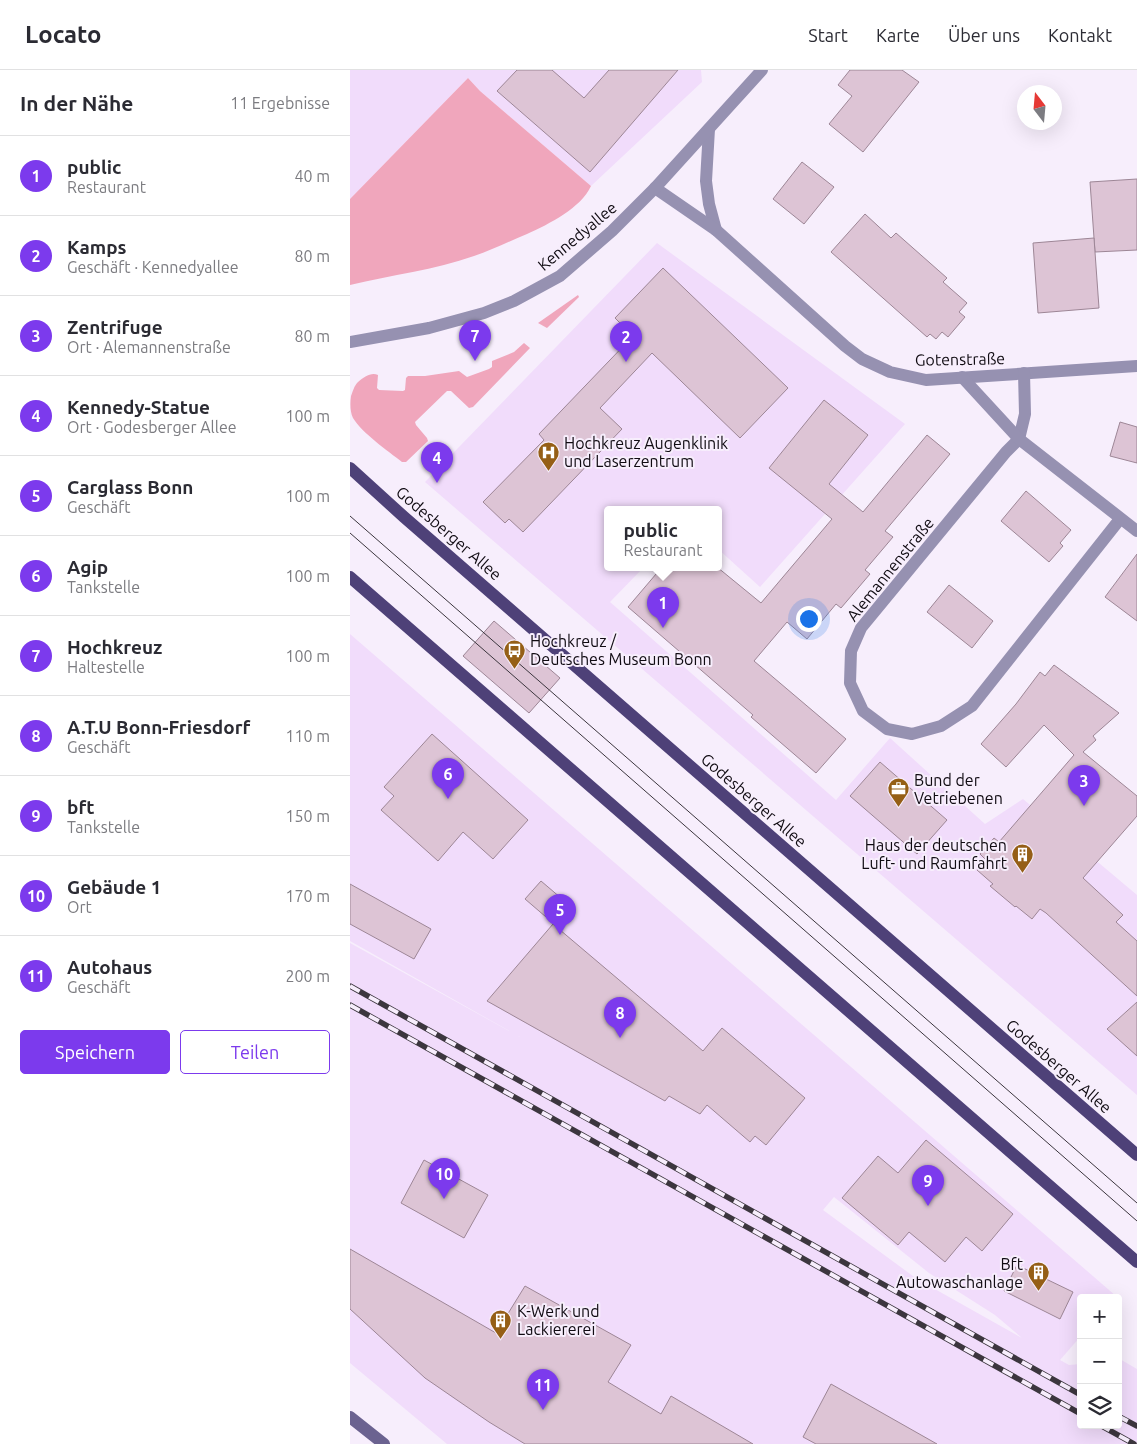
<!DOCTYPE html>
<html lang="de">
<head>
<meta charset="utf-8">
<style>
	body { margin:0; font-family:Ubuntu,sans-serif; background:#f2f2f3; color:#2b2b33 }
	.controls { position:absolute; right:15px; bottom:15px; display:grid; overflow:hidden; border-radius:5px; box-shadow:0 5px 20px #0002 }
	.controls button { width:45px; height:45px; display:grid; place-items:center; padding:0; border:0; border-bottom:1px solid #e1e1e2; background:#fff; color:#2b2b33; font:25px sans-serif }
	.compass { position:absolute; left:667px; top:15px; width:45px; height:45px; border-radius:50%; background:#fff; box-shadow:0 5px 20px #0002; rotate:344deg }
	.you { position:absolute; left:458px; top:548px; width:18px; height:18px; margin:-12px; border:4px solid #fff; border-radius:50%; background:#1a73e8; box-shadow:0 0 0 8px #1a73e833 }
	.badge { display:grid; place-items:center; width:32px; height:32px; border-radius:50%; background:#7c3aed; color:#fff; font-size:16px; font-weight:700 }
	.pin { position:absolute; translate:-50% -41px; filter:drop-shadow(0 1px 2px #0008) }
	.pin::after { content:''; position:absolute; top:26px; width:18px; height:15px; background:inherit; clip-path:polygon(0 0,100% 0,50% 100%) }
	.popup { position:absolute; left:254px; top:436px; width:118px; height:65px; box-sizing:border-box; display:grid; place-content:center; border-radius:5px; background:#fff; filter:drop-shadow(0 1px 4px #0005); font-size:16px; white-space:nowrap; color:#7c7c81 }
	.popup b { font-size:19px; color:#2b2b33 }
	.popup::after { content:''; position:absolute; left:50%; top:100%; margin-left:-10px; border:10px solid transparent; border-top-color:#fff }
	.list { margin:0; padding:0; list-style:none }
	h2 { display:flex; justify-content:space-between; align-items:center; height:65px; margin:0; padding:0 20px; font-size:21px }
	h2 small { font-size:16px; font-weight:400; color:#7c7c81 }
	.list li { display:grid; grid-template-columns:32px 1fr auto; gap:15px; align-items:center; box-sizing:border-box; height:80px; padding:0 20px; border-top:1px solid #e1e1e2 }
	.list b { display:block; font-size:19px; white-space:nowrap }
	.list p { margin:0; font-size:16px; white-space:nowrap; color:#7c7c81 }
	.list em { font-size:16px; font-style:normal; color:#7c7c81 }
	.actions { display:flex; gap:10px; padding:15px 20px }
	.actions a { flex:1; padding:11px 0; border:1px solid #7c3aed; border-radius:5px; text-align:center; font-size:18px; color:#7c3aed }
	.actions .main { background:#7c3aed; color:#fff }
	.icon { flex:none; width:28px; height:28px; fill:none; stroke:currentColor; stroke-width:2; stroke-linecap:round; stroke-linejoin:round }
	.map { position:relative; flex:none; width:787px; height:1374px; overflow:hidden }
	header { display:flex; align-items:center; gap:30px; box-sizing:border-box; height:70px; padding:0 25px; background:#fff; border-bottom:1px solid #e1e1e2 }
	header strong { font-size:24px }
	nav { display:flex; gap:28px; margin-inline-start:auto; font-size:18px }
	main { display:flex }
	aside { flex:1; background:#fff }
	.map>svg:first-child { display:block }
	.built { fill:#f1dcfb; fill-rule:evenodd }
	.green { fill:#f0a6bc }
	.building { fill:#ddc4d5; stroke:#9d8696 }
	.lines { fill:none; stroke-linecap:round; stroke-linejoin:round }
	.minor { stroke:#9691b1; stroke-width:12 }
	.tertiary { stroke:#9691b1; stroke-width:12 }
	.secondary { stroke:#6b6290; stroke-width:12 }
	.primary { stroke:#4e4178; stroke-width:12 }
	.tram { stroke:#3c363e; stroke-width:1 }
	.rail-casing { stroke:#3c363e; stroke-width:5.5 }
	.rail { stroke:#f7eefc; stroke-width:4; stroke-dasharray:11; stroke-linecap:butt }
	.labels { text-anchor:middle; stroke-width:4; stroke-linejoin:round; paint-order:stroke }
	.street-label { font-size:16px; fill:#100b12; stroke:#f7eefc }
	.poi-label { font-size:16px; fill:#100b12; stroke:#f7eefc; text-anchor:start }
</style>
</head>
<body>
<header>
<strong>Locato</strong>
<nav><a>Start</a><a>Karte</a><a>Über uns</a><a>Kontakt</a></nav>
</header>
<main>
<aside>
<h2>In der Nähe<small>11 Ergebnisse</small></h2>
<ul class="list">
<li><span class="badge">1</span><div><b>public</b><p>Restaurant</p></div><em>40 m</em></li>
<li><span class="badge">2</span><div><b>Kamps</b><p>Geschäft · Kennedyallee</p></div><em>80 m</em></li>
<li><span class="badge">3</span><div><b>Zentrifuge</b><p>Ort · Alemannenstraße</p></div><em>80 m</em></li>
<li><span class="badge">4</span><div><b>Kennedy-Statue</b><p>Ort · Godesberger Allee</p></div><em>100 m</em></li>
<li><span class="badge">5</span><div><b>Carglass Bonn</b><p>Geschäft</p></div><em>100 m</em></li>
<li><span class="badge">6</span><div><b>Agip</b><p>Tankstelle</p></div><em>100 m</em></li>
<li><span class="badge">7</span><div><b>Hochkreuz</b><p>Haltestelle</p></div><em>100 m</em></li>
<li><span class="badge">8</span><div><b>A.T.U Bonn-Friesdorf</b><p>Geschäft</p></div><em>110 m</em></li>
<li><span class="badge">9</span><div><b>bft</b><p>Tankstelle</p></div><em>150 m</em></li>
<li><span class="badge">10</span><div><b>Gebäude 1</b><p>Ort</p></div><em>170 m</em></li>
<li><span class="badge">11</span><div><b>Autohaus</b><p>Geschäft</p></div><em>200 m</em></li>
</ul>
<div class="actions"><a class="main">Speichern</a><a>Teilen</a></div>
</aside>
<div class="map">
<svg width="787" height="1374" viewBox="0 0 787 1374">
	<rect width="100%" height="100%" fill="#f7eefc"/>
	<g class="built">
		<path d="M0 0H351L352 12 241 116 130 21 118 8 0 129Z"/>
		<path d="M307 173 555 354 410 517 368 479V439H258V497H294L260 532 486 730 540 668 635 754 673 729 787 825V1025L75 412Z"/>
		<path d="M0 564 766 1226 765 1228H731V1266L710 1290 719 1295 731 1294V1355H768V1288L787 1299V1374H97L0 1293V873L170 967 0 871ZM484 1127 579 1203 645 1245 672 1268 567 1209 473 1140Z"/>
	</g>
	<g class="green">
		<path d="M118 8 130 21 241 116C231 138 199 154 177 164 160 171 142 180 124 186 85 200 41 205 0 215V129Z"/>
		<path d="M228 225 229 227 197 258 188 253Z"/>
		<path d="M174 273 180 278 123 337 119 338 101 321H97L65 352 66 355 77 368 78 371 56 392H52C38 381 12 363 3 348 0 342 0 333 1 326 3 321 4 316 8 312 14 307 21 302 28 305L27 318 29 320 53 321 55 320 56 308 58 306H75L109 301 117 307 139 299 142 297V291L164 282Z"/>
	</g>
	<g class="building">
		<path d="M167 0H202L234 28 259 0H328L240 102 147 21Z"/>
		<path d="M500 0H552L569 12 513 82 479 54 502 26 488 15Z"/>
		<path d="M452 92 484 117 454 154 423 129Z"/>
		<path d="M787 109V180L745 182 740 112Z"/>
		<path d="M515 144 541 168 546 163 597 208 593 212 617 233 609 242 615 247 598 267 592 262 586 269 580 264 577 267 481 182Z"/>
		<path d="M744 168 749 238 688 243 683 173Z"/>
		<path d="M313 198 438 318 390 368 302 283 250 338 272 359 173 462 159 449 155 453 133 432 194 370 189 364 283 266 265 248Z"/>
		<path d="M474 330 518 365 479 414 513 442 577 365 600 384 535 461 543 467 515 500 520 504 491 538 486 534 457 569 437 552 404 591 496 669 466 703 401 647 403 645 278 537 312 497H367L411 533 482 449 419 398Z"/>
		<path d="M770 352 787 357V393L760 386Z"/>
		<path d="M676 421 721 460 710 473 713 476 699 492 651 451Z"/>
		<path d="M787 484V551L755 527Z"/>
		<path d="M599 515 643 551 622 578 577 542Z"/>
		<path d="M144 551 210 608 179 643 113 586Z"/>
		<path d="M704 595 769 643 743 666 746 670 733 682 787 726V746L733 808 773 845 766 852 787 871V926L696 843 690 839 682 849 666 836 665 837 640 816 643 814 627 800 636 790 630 784 644 768 649 772 724 685 694 655 656 697 631 674 666 634 690 602 695 606Z"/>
		<path d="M82 664 178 750 143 789 113 762 88 791 31 740 44 726 34 717Z"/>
		<path d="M530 692 597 750 567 784 500 726Z"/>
		<path d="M191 811 218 834 203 853 175 829Z"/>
		<path d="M0 814 81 859 64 889 0 854Z"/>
		<path d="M203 854 353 981 372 958 455 1028 416 1075 405 1066 400 1072 357 1035 350 1044 319 1026 315 1031 137 931Z"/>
		<path d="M787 932V986L757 959Z"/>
		<path d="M576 1070 663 1144 632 1181 616 1167 595 1192 559 1162 548 1175 492 1128 528 1086 548 1103Z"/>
		<path d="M74 1090 138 1125 114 1168 51 1133Z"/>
		<path d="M0 1179 146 1263 175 1216 281 1275 258 1312 311 1344 321 1326 403 1374H175L139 1352 75 1308 0 1239Z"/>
		<path d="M667 1195 723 1222 710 1249 654 1221Z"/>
		<path d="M481 1314 587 1374H466L453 1367Z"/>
	</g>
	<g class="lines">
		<g class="minor">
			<path d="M359 59 356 111 359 134 366 160"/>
			<path d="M305 118 366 160 495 276 512 289 540 302 576 310 787 296"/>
			<path d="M674 303 675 344 669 369 656 382 511 558 501 581 500 613 513 641 537 659 562 664 591 656 622 636 770 449"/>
			<path d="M612 307 669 369 787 461"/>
		</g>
		<path class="tertiary" d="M0 272 79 258 134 243 164 231 210 206 262 161 305 118 412 0"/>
		<path class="secondary" d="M0 1347 34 1374"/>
		<g class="primary">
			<path d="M0 398 54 447 787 1085"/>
			<path d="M0 507 787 1192"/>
		</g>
		<g class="tram">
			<path d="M0 446 787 1133"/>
			<path d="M0 463 787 1151"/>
		</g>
		<defs>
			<g id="rail">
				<path d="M0 916 731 1325"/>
				<path d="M0 935 731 1344"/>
				<path d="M768 1346 787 1356"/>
				<path d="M750 1355 784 1374"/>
			</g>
		</defs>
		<use href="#rail" class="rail-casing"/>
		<use href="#rail" class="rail"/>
	</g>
	<defs>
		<symbol id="hospital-pin" viewBox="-11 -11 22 30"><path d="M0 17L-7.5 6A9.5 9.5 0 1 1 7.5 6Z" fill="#955f16" stroke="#f7eefc"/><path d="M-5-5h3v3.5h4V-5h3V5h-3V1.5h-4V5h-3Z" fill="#fff"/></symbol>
		<symbol id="bus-pin" viewBox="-11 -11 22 30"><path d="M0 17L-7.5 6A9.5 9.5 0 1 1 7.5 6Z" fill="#955f16" stroke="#f7eefc"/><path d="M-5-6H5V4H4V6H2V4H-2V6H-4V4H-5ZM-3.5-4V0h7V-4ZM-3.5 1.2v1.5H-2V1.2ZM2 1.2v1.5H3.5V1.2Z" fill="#fff"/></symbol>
		<symbol id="office-pin" viewBox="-11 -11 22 30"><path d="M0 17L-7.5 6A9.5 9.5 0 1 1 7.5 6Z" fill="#955f16" stroke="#f7eefc"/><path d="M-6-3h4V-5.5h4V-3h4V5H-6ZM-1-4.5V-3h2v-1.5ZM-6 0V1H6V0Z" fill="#fff"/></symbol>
		<symbol id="building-pin" viewBox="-11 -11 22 30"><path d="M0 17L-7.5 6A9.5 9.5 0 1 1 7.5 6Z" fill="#955f16" stroke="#f7eefc"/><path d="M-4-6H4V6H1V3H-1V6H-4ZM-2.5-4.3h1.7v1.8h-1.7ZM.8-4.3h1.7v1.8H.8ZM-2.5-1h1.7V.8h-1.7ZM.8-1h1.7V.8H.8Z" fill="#fff"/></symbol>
	</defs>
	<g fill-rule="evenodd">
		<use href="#hospital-pin" x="186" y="370" width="25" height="34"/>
		<use href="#bus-pin" x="152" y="568" width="25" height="34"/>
		<use href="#office-pin" x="536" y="706" width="25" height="34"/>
		<use href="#building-pin" x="660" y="772" width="25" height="34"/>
		<use href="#building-pin" x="676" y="1190" width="25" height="34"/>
		<use href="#building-pin" x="138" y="1238" width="25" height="34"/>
	</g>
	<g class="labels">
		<g class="street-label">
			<text transform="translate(227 166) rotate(-40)" y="6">Kennedyallee</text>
			<text transform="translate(610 289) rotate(-1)" y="6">Gotenstraße</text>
			<text transform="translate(99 463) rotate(41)" y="6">Godesberger Allee</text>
			<text transform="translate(540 499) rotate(-51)" y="6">Alemannenstraße</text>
			<text transform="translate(404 730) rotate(41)" y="6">Godesberger Allee</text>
			<text transform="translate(709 996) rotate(41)" y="6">Godesberger Allee</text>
		</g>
		<g class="poi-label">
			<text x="214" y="379">Hochkreuz Augenklinik<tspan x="214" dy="18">und Laserzentrum</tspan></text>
			<text x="180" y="577">Hochkreuz /<tspan x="180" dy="18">Deutsches Museum Bonn</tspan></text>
			<text x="564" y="716">Bund der<tspan x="564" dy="18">Vetriebenen</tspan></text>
			<text x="657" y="781" text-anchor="end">Haus der deutschen<tspan x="657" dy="18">Luft- und Raumfahrt</tspan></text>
			<text x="673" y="1200" text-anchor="end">Bft<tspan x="673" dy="18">Autowaschanlage</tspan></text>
			<text x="167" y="1247">K-Werk und<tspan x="167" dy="18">Lackiererei</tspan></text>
		</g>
	</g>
</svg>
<div class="controls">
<button>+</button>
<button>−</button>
<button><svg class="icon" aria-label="layers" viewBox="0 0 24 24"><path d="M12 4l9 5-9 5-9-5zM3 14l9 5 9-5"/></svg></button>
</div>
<svg class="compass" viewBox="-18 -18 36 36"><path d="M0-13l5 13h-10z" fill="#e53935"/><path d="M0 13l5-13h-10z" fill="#7c7c81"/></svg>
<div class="you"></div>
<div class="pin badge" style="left:313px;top:558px">1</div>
<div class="popup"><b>public</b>Restaurant</div>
<div class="pin badge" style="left:276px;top:292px">2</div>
<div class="pin badge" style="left:734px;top:736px">3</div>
<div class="pin badge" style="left:87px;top:413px">4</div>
<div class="pin badge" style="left:210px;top:865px">5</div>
<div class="pin badge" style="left:98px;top:729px">6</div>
<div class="pin badge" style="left:125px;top:291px">7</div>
<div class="pin badge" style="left:270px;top:968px">8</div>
<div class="pin badge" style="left:578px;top:1136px">9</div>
<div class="pin badge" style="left:94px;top:1129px">10</div>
<div class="pin badge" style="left:193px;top:1340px">11</div>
</div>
</main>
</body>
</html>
